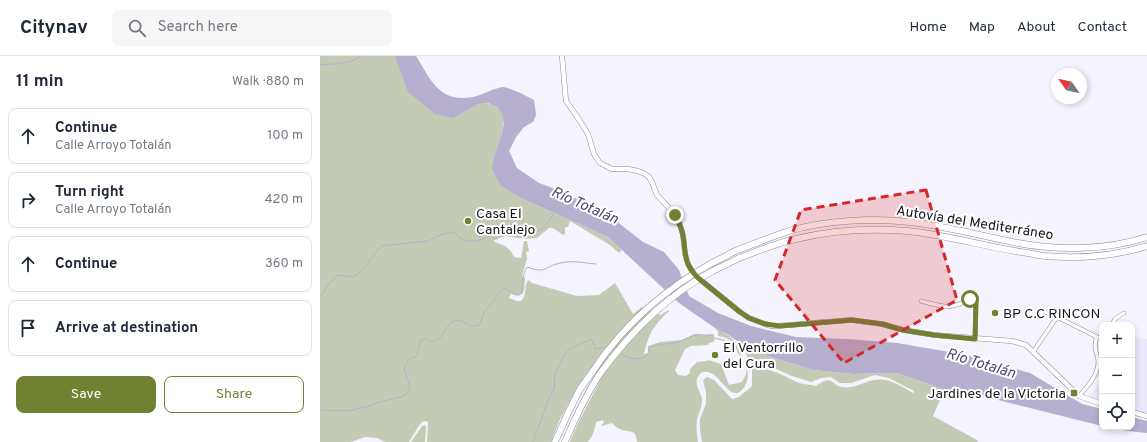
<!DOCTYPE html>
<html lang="en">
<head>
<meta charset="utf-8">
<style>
	body { margin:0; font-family:Overpass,sans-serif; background:#f6f6f7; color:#1f2937 }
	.controls { position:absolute; right:12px; bottom:12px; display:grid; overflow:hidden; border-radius:8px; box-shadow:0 2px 6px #0003 }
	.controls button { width:36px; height:36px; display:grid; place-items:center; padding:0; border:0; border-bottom:1px solid #e0e1e3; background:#fff; color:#1f2937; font:20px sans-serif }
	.compass { position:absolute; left:731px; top:12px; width:36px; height:36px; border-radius:50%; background:#fff; box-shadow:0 2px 6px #0003; rotate:304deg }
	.stop { position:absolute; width:12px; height:12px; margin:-9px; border:3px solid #708232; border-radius:50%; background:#fff }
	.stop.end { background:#708232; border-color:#fff; box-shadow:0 1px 4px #0008 }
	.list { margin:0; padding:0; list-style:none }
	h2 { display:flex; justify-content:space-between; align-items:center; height:52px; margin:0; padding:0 16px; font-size:17px }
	h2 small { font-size:13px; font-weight:400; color:#747a83 }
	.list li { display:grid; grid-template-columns:26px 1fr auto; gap:12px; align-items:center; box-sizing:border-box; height:56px; margin:0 8px 8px; padding:0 8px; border:1px solid #e0e1e3; border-radius:8px }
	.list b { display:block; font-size:15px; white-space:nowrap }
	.list p { margin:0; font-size:13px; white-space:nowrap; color:#747a83 }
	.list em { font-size:13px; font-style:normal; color:#747a83 }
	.actions { display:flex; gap:8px; padding:12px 16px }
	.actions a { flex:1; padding:9px 0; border:1px solid #708232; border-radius:8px; text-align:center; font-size:14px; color:#708232 }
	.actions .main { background:#708232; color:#fff }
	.icon { flex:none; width:22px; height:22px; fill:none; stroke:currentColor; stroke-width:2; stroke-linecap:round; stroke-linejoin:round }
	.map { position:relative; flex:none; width:827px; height:386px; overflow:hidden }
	header { display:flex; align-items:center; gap:24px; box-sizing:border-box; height:56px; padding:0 20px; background:#fff; border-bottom:1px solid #e0e1e3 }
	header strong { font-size:19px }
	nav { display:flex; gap:22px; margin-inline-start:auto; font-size:14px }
	.search { width:280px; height:36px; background:#f6f6f7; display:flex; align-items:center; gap:10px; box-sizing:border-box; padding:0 14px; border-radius:8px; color:#747a83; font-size:15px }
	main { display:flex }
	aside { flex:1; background:#fff }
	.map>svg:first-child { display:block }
	.built { fill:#ece7fc }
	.green { fill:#c4cbb5 }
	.water { fill:#b7afcf }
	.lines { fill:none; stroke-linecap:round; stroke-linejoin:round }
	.stream { stroke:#b7afcf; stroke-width:1 }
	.minor-casing { stroke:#908c9e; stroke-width:4.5 }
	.tertiary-casing { stroke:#908c9e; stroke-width:5.5 }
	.motorway-casing { stroke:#908c9e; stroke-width:7 }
	.minor { stroke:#fff; stroke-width:3.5 }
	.tertiary { stroke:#fff; stroke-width:4.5 }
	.motorway { stroke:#fff; stroke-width:6 }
	.motorway-bridge-casing { stroke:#908c9e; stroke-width:7; stroke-linecap:butt }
	.motorway-bridge { stroke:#fff; stroke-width:6 }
	.route { stroke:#708232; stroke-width:5 }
	.marked { fill:#d62828; fill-opacity:0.2; stroke:#d62828; stroke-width:3; stroke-dasharray:8 5; stroke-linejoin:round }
	.poi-dot { fill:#708232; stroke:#fff; stroke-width:1.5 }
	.labels { text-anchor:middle; stroke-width:4; stroke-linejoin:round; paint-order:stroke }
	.poi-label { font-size:14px; fill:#17151c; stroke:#fff; text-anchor:start }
	.street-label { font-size:14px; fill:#17151c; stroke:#fff }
	.water-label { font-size:15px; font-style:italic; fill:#514472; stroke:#fff }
</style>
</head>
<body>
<header>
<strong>Citynav</strong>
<div class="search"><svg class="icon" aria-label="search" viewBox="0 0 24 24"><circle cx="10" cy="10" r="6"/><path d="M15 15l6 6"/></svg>Search here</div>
<nav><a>Home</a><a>Map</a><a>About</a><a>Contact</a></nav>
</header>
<main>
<aside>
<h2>11 min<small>Walk · 880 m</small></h2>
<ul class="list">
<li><svg class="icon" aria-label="ahead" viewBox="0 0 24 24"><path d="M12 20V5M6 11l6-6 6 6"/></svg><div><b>Continue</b><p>Calle Arroyo Totalán</p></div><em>100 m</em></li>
<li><svg class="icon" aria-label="right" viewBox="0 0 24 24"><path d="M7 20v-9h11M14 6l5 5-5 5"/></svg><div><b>Turn right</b><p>Calle Arroyo Totalán</p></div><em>420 m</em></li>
<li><svg class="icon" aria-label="ahead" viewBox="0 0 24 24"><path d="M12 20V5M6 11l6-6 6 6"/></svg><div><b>Continue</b></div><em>360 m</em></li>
<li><svg class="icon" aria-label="arrive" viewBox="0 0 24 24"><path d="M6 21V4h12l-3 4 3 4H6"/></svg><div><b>Arrive at destination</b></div></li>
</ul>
<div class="actions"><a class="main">Save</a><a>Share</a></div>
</aside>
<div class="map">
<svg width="827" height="386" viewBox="0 0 827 386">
	<rect width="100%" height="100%" fill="#f5f3fe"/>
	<g class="built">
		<path d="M812 282 827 283V357L812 354Z"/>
		<path d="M782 315V346L768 341 779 329Z"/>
	</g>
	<g class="green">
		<path d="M0 0H75L134 62C142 58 150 51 159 48 165 46 168 47 174 50 193 59 179 86 174 101L203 143 288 181 302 194 299 197 290 189 250 165 248 171H245V178L243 179 233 172H229L217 182 205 183 185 180 173 185C184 190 189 190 194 201L201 202 204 185H207L209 195 206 196 207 203 202 220 205 222C204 233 206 244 191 238L189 242 197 245H201C207 239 204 231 208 224L212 227 257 240 279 239 295 227 313 258 322 251 340 259 349 254V255C333 270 329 277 324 298L328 297V290L340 286 361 284 376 278 385 279 393 278 394 281C399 283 403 282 408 286L395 283 393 286 389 287 388 289 371 290 365 293 355 314 358 319 366 320 370 317V313L377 306 387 305 388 304 401 308 409 329 422 326C426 320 427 316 426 309 428 316 429 323 425 330 410 353 401 312 383 316 380 317 378 320 377 323 375 329 381 337 382 343 383 351 378 357 377 364 376 372 377 379 378 386H317C316 372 310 377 300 373 297 372 294 369 292 367L281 370 284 366 283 364 276 366C276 370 272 384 267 386 262 386 255 386 250 386L258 367 282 321 270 313 256 334 240 363 231 386H107L108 366 104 365 100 368 89 386H65L57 382 45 381 31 386H0Z"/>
		<path d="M395 272C410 279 416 283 421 299H419C415 288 410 281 398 280V276Z"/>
		<path d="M420 287 451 301 493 314 533 318 577 317 634 337 620 344 613 360 657 384 658 386H382L380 373V363L386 348V337L383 324 387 321 394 324 412 343 419 341 432 330V311L435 309 458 317 479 327 496 330C514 317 510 330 523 331 533 332 538 329 547 326 566 319 577 328 593 337L594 335 569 322 555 319 531 327H520L511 321 501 322 491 326 472 320 452 311 432 305 428 302 423 292Z"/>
		<path d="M105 369 106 372 105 386H91L102 370Z"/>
	</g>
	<g class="water">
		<path d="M75 0H96C111 24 119 47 153 41 163 39 173 32 183 31 189 31 208 41 214 44L216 59 213 66 204 71 196 81 189 95 197 112 219 127 246 137 295 164 323 186 344 196 359 214 369 240 398 257 431 270 476 281 527 283 577 287 647 299 710 317 762 348 782 353V370L642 335 634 337 577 317 533 318 493 314 451 301 420 287 407 278 395 272 359 247 288 181 203 143 181 130 172 113 174 101 182 78 184 67 182 58 178 52 168 47 158 48 134 62 115 58 88 36Z"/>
		<path d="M812 361 827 365V377L808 375 788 371H812Z"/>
	</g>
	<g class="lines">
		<g class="stream">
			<path d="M0 9C11 8 33 8 41 0"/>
			<path d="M0 241 9 228 17 219 34 221C45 213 52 201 61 190L108 185 122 178 133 176 144 185H156L165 182 174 174 182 169C206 183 220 182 234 157"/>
			<path d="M399 278 403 275"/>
			<path d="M300 296C304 303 319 305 326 300 329 297 329 294 330 291 339 288 347 288 355 287 362 285 367 282 374 279 377 278 388 280 393 279"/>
			<path d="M0 354 27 355 46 351 59 346 81 341 88 337 90 331 84 312 89 303 97 300 100 285 105 283 113 286 120 282 131 266 140 264 150 270H158L162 263 165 255 173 246 179 236 183 232C189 234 192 237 198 238L202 235C202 227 203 218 207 211 226 218 224 211 240 207 252 204 264 207 276 208"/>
			<path d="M213 386 228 344 234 333 235 317 242 304 248 294 264 286 272 283 275 293 286 291"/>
		</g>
		<defs>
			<g id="minor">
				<path d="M601 245C625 251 630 255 653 241L656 245 655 283"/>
				<path d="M725 256 737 261 777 281"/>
				<path d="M792 269 795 263 804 257"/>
				<path d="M713 296 737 261"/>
				<path d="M759 340C768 330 780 317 778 303 776 294 773 291 777 281"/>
			</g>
			<g id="tertiary">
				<path d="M242 0 246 45 258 62 268 78 274 98 280 107 292 113H308L318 115 325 118 329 121 332 126 337 139 350 153 359 166 363 179 365 198 368 208 372 215 377 221 420 256 429 262 445 268 452 270 471 269 492 267 531 264 562 268 583 274 614 279 692 285 706 289 759 340 782 348"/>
				<path d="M812 356 827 360"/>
			</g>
			<g id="motorway">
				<path d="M415 195C433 188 451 181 469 175 506 164 552 162 590 166 626 170 662 180 698 187 740 195 786 194 827 181"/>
				<path d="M419 202C438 195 456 187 476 183 512 174 551 172 588 175 626 179 663 190 701 196 709 197 717 199 725 200 759 203 794 200 827 190"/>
				<path d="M235 386 248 357 260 333 273 315"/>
				<path d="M245 386C255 362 265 341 279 319"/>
			</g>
		</defs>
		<use href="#minor" class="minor-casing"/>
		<use href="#tertiary" class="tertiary-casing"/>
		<use href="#motorway" class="motorway-casing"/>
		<use href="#minor" class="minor"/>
		<use href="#tertiary" class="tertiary"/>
		<use href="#motorway" class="motorway"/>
		<defs>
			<g id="motorway-bridge">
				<path d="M273 315C278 308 283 300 289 293 315 260 349 232 385 211 395 205 405 201 415 195"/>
				<path d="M279 319C309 278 346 240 391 216 400 211 410 207 419 202"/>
			</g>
		</defs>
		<use href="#motorway-bridge" class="motorway-bridge-casing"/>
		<use href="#motorway-bridge" class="motorway-bridge"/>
	</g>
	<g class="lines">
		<path class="route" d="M355 159C358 165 362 172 363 180 365 189 364 199 368 208 370 213 374 217 377 221L420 256 429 262 445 268 460 270 532 264 562 268 583 274 614 279 655 283 656 246 653 241 650 243"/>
	</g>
	<path class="marked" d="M606 134 637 244 524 307 455 224 481 154Z"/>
	<g class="poi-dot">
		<circle cx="148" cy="165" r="4"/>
		<circle cx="675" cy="257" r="4"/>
		<circle cx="395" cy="299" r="4"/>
		<rect x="750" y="333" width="8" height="8" rx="2"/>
	</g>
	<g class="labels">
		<g class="poi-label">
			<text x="156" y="162">Casa El<tspan x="156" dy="16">Cantalejo</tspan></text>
			<text x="683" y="262">BP C.C RINCON</text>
			<text x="403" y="296">El Ventorrillo<tspan x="403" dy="16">del Cura</tspan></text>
			<text x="746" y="342" text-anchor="end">Jardines de la Victoria</text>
		</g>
		<g class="street-label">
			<text transform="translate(655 166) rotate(9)" y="5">Autovía del Mediterráneo</text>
		</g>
		<g class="water-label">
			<text transform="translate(265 149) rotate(24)" y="5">Río Totalán</text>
			<text transform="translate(661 307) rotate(17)" y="5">Río Totalán</text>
		</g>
	</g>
</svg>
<div class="controls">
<button>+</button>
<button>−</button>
<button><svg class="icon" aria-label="locate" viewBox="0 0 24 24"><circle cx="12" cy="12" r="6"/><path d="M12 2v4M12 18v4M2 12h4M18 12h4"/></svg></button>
</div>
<svg class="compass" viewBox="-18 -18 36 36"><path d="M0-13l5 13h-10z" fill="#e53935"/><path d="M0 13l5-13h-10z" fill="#747a83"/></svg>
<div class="stop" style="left:650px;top:243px"></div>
<div class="stop end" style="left:355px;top:159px"></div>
</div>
</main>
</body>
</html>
